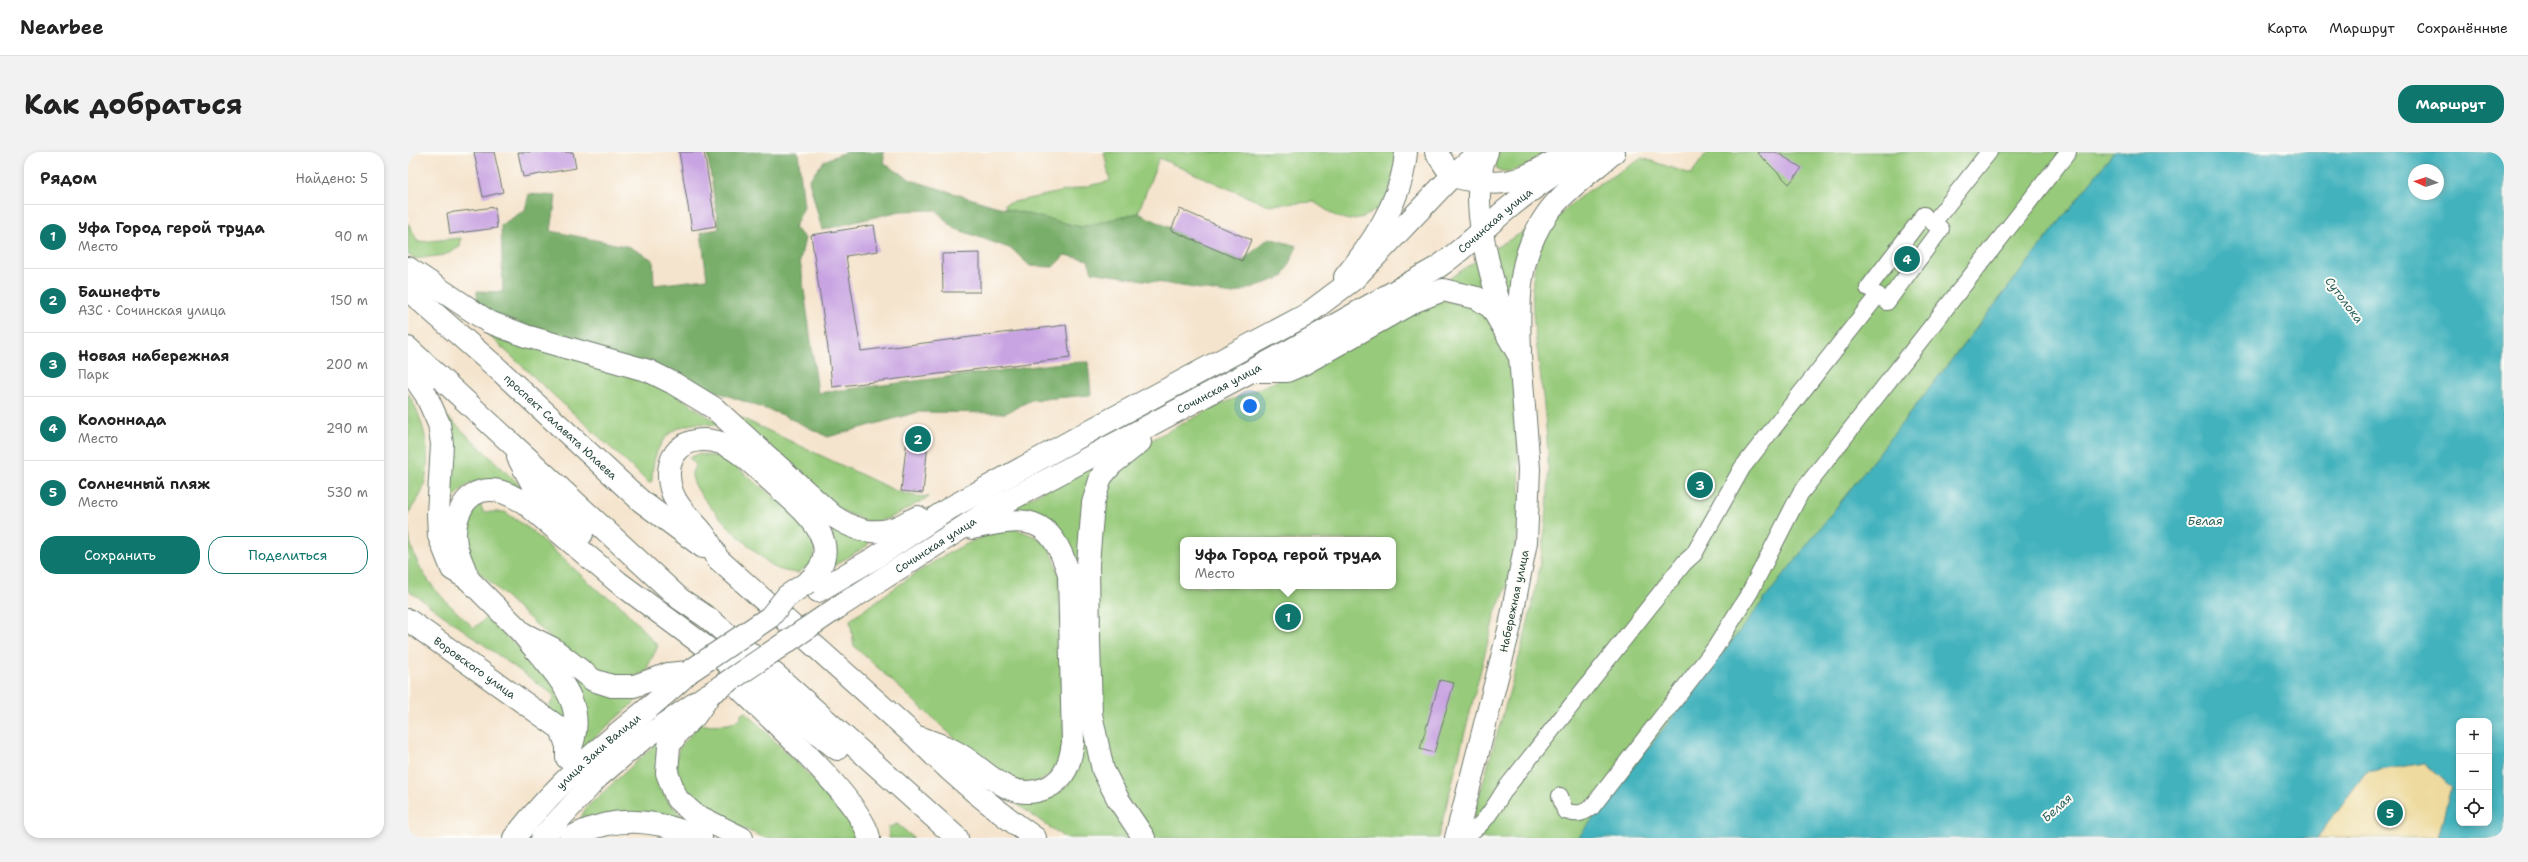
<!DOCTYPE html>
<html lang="ru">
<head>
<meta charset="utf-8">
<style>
	body { margin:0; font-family:"Shantell Sans",sans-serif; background:#f2f2f2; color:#222 }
	.controls { position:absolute; right:12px; bottom:12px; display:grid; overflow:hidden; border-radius:8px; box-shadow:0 2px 6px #0003 }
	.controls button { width:36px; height:36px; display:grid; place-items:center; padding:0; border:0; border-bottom:1px solid #e0e0e0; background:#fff; color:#222; font:20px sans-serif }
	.compass { position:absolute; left:2000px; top:12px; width:36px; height:36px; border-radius:50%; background:#fff; box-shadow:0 2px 6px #0003; rotate:273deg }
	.you { position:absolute; left:842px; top:254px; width:14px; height:14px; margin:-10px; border:3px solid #fff; border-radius:50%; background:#1a73e8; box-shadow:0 0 0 6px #1a73e833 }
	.badge { display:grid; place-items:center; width:26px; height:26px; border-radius:50%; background:#0f766e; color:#fff; font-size:13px; font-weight:700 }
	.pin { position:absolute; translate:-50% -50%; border:2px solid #fff; box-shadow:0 1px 4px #0006 }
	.popup { position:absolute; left:772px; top:385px; width:216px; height:52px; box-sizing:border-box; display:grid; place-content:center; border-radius:8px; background:#fff; filter:drop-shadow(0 1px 3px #0005); font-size:13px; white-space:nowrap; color:#767676 }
	.popup b { font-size:15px; color:#222 }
	.popup::after { content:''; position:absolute; left:50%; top:100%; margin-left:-8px; border:8px solid transparent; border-top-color:#fff }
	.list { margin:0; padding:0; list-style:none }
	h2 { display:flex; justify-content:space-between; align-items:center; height:52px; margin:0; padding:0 16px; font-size:17px }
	h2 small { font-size:13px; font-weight:400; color:#767676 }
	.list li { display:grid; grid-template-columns:26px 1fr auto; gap:12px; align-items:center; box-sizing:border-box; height:64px; padding:0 16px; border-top:1px solid #e0e0e0 }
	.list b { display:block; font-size:15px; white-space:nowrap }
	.list p { margin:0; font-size:13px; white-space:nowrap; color:#767676 }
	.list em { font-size:13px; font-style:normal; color:#767676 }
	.actions { display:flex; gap:8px; padding:12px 16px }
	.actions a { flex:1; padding:9px 0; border:1px solid #0f766e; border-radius:16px; text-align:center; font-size:14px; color:#0f766e }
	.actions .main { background:#0f766e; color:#fff }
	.icon { flex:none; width:22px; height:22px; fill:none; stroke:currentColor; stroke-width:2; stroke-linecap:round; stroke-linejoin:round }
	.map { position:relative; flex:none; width:2096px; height:686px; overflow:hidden; border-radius:16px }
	header { display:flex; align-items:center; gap:24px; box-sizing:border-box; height:56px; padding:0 20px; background:#fff; border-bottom:1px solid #e0e0e0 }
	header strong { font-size:19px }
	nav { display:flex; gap:22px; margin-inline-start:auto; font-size:14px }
	.intro { display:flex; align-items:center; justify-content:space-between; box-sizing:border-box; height:96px; padding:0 24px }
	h1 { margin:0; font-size:28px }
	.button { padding:10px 18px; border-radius:16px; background:#0f766e; color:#fff; font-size:14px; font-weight:700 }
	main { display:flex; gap:24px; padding:0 24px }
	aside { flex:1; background:#fff; border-radius:16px; box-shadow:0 2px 6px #0003 }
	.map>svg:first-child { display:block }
	.green { fill:#97ca7a; stroke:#5b8457; fill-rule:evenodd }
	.forest { fill:#79ae6a; stroke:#4c764f }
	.sand { fill:#eeda9e; stroke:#868c69 }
	.water { fill:#43b2bd; stroke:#317878; fill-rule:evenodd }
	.building { fill:#c9a4e2 }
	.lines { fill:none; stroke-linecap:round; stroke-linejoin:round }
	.street-casing { stroke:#6a776a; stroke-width:18 }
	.secondary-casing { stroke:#6a776a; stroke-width:24 }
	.primary-casing { stroke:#6a776a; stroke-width:24 }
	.street { stroke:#fff; stroke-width:16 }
	.secondary { stroke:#fff; stroke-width:22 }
	.primary { stroke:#fff; stroke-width:22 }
	.primary-bridge-casing { stroke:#6a776a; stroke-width:24; stroke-linecap:butt }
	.primary-bridge { stroke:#fff; stroke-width:22 }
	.labels { text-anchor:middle; stroke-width:4; stroke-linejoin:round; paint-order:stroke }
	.street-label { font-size:11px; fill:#1f3d34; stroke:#fdfcf7 }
	.water-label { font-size:12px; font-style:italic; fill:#2a605d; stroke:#fdfcf7 }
</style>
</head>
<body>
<header>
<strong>Nearbee</strong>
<nav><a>Карта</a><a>Маршрут</a><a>Сохранённые</a></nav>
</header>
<div class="intro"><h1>Как добраться</h1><a class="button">Маршрут</a></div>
<main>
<aside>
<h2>Рядом<small>Найдено: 5</small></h2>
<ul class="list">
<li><span class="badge">1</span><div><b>Уфа Город герой труда</b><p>Место</p></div><em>90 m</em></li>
<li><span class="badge">2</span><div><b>Башнефть</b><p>АЗС · Сочинская улица</p></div><em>150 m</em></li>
<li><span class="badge">3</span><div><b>Новая набережная</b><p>Парк</p></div><em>200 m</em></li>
<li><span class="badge">4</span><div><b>Колоннада</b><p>Место</p></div><em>290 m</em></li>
<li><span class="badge">5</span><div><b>Солнечный пляж</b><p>Место</p></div><em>530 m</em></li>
</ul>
<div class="actions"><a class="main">Сохранить</a><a>Поделиться</a></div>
</aside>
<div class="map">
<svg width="2096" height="686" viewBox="0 0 2096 686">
	<rect width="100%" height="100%" fill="#fdfcf7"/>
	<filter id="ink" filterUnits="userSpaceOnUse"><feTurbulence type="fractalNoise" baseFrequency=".025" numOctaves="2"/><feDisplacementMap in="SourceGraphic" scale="8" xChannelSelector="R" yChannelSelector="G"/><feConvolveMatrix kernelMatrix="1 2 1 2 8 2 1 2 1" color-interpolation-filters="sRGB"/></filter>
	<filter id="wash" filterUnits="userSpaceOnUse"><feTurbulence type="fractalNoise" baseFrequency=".012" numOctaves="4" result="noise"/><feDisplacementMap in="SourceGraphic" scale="16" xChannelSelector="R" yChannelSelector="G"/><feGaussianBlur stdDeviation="0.9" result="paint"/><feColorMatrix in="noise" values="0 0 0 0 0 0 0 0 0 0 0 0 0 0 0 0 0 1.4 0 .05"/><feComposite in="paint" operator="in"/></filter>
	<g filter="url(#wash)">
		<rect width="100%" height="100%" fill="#f5e4cd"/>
		<g class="green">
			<path d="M696 0H991L982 38 972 55 956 65 941 68 929 65 906 50 858 53 751 6 730 61 673 75 598 57 597 52 702 29Z"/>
			<path d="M1088 0H1136C1123 9 1105 26 1089 17L1085 6Z"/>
			<path d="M1299 0H1706L1170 686H1060C1087 578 1130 468 1139 357 1143 309 1137 260 1131 212 1127 179 1120 142 1128 109 1142 51 1190 35 1234 6L1283 22Z"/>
			<path d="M0 71 10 90 53 86 52 95 36 103 6 107 0 102Z"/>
			<path d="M1117 79 1104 165 1085 97Z"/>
			<path d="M1073 105 1085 147 1035 131Z"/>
			<path d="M1030 147 1077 159 1095 185 1107 229 1113 356 1103 426 1088 458 1030 686H745L716 644 694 589 688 412 694 340 727 298 749 285 811 253 869 229ZM775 388H985V434H775Z"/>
			<path d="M76 179 93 186 186 211 262 238 315 275C271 263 244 284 244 329L241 331Z"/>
			<path d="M0 241C17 270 25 304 15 337 12 347 3 354 0 364Z"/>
			<path d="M325 262 488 339 506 344 521 345 484 365 472 369H459L429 357Z"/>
			<path d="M40 265 120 341C80 327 60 316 37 362L36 267Z"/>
			<path d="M290 302 313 305 324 311C345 330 392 362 403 386 407 394 407 401 405 410L390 421C383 420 372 419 366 415 349 403 281 342 284 321 284 319 287 315 288 313L281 306Z"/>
			<path d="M699 305 671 427C659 388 646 354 598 359Z"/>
			<path d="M72 350 75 360H97L123 378 194 442 209 450 250 494 239 516 241 519 223 525 188 522 149 492 69 418 56 391 58 366Z"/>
			<path d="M0 373C2 419 35 447 66 476L78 466 148 530 163 571 139 558 147 544 0 438Z"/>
			<path d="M423 376 443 386 460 390V393L424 415 427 395Z"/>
			<path d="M607 377C638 388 642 390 651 423L656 591 649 619 629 631H604L553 592 446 494 442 468C488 436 552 383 607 377Z"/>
			<path d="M158 520 228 543 230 547 170 600Z"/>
			<path d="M338 560 430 652 442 667 452 686H357L308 665 277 642 270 631 268 608 271 596 293 571 296 573 321 572 333 566V562Z"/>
			<path d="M674 589H678L726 686H657L600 646C648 657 670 635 674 589Z"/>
			<path d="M250 590 252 592C247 633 250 640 279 670L174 668 173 665 178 656Z"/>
			<path d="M489 672 506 686H481L480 676Z"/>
		</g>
		<g class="forest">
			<path d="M299 0H390L396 55 386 76 397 86 392 108 410 241 653 211 680 210 683 243 623 248 598 261 510 260 420 285 375 263 69 156V139L95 140 93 73 117 58 121 42 148 44 143 79 222 95 245 108 246 133 299 127 293 80 311 77Z"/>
			<path d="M437 0H475L477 12 503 28 587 54 673 75 730 61 834 109 861 86 889 94 875 125 825 142 684 120 680 108 657 103 645 115 622 114 604 97 545 76 528 58 492 59 414 78 401 28 416 9Z"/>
		</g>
		<path class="sand" d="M2017 611 2043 635 2030 686H1909L1958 620Z"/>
		<path class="water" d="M1706 0H2096V686H2030L2043 635 2017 611 1958 620 1909 686H1170ZM2006 18H2030V42H2006ZM2051 569H2081V671H2051Z"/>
		<g id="blocks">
			<g class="building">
				<path d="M66 0H86L95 40 75 45Z"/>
				<path d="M110 0H165L168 16 115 25Z"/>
				<path d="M271 0H296L308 74 284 78Z"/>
				<path d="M1349 0H1368L1394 16 1381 32Z"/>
				<path d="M87 55 89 76 42 82 39 61Z"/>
				<path d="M772 57 843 88 834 109 763 78Z"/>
				<path d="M466 73 470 99 438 104 453 199 658 173 662 206 424 235 421 203 403 83Z"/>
				<path d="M572 101V140H535L534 102Z"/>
				<path d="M500 278 521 280 515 341 493 339Z"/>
				<path d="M1032 528 1046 531 1026 601 1012 597Z"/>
			</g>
		</g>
	</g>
	<g filter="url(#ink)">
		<use href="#blocks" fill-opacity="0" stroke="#6a776a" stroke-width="1"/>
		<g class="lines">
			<defs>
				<g id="street">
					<path d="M1525 71 1581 0"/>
					<path d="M1460 136 1516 63"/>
					<path d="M1479 150 1533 77"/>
					<path d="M1152 644 1157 659C1169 663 1174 662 1184 655L1307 496 1342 440 1392 342 1660 0"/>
					<path d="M1048 685C1072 683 1086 654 1098 636L1276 411 1286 402 1334 316 1470 143"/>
				</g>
				<g id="secondary">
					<path d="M1028 0 1044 24C1106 40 1112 26 1164 0"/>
					<path d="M1079 0C1058 45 1083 125 1097 170"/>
					<path d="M937 125C965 91 995 46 998 0"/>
					<path d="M1112 200C1110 150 1109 104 1139 62 1154 40 1186 18 1206 0"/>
					<path d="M844 219H879L895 212 1007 149 1035 138 1069 146 1084 156 1112 205 1121 317 1118 390 1102 474 1048 686"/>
					<path id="s1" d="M0 468 153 577 159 594V606"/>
					<path d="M114 481C144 521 185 549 160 603"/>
					<path id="s2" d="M106 686C128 658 152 632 179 608 212 577 249 552 281 520"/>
					<path d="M134 686 190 625 231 590 299 543"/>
					<path d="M162 686C206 662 248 667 293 686"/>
				</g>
				<g id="primary">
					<path d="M0 116 81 170 118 184 241 219 265 231 306 256 425 364C445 377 464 384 487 376 495 373 502 368 510 365"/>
					<path id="s3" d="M0 138 89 216 233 349 295 395"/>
					<path d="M0 196 272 447 300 466 370 525 549 686"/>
					<path d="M0 217 18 243 31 272 34 292 30 362 31 384 44 417 60 427 114 481 144 496 185 528 204 534H226L260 522 281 520"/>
					<path d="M732 290 704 312 693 325 685 351 680 412 681 488 683 562 695 618 710 647 736 686"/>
					<path d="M110 305 127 337 174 382"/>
					<path d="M60 427C57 416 50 404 48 392 44 369 55 337 83 338 95 338 106 345 117 351L210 430 357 539 429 597"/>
					<path d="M400 430C443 391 392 356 363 329 349 317 331 297 313 291 277 279 252 304 264 340 270 357 284 367 295 381 301 388 305 398 310 407L507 584C544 623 583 655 627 686"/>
					<path d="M410 439 468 405 542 356 687 276 898 163 946 127 1044 24 1071 0"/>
					<path id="s4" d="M429 456 579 360 881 199 1030 115C1055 98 1075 77 1098 58 1124 36 1152 18 1181 0"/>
					<path d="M321 526C351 556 455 649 461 686"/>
					<path d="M303 541 287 564 270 580 261 594 259 621 269 647 286 662 334 686"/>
					<path d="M513 586C523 590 535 593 544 598 576 613 599 653 638 636 658 627 662 611 665 591L661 422C642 362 619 364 564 376"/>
				</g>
			</defs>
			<use href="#street" class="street-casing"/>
			<use href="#secondary" class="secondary-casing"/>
			<use href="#primary" class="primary-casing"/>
			<use href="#street" class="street"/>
			<use href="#secondary" class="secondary"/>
			<use href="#primary" class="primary"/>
			<defs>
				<g id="primary-bridge">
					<path d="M281 520 362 465 379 444 400 430"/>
					<path d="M303 541 429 456"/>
				</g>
			</defs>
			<use href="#primary-bridge" class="primary-bridge-casing"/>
			<use href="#primary-bridge" class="primary-bridge"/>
		</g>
	</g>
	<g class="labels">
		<g class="street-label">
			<text dy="4" stroke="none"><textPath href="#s4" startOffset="765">Сочинская улица</textPath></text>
			<text dy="4" stroke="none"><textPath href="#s4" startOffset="441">Сочинская улица</textPath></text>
			<text dy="4" stroke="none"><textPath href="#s3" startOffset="205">проспект Салавата Юлаева</textPath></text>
			<text dy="4" stroke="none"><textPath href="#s4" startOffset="117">Сочинская улица</textPath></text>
			<text transform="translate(1106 449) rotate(-78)" y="4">Набережная улица</text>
			<text dy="4" stroke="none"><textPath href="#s1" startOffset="82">Воровского улица</textPath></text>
			<text dy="4" stroke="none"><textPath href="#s2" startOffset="121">улица Заки Валиди</textPath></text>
		</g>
		<g class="water-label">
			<text transform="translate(1936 148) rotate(53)" y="4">Сутолока</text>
			<text x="1797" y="373">Белая</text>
			<text transform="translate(1649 656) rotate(-42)" y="4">Белая</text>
		</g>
	</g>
</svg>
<div class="controls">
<button>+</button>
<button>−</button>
<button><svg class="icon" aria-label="locate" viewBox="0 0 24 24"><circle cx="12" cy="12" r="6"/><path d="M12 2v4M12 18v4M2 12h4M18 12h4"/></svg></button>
</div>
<svg class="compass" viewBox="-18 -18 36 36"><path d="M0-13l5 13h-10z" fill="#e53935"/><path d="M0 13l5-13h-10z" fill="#767676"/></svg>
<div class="you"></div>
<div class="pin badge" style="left:880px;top:465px">1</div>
<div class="popup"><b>Уфа Город герой труда</b>Место</div>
<div class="pin badge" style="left:510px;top:287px">2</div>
<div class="pin badge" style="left:1292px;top:333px">3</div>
<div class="pin badge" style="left:1499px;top:107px">4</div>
<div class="pin badge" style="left:1982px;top:661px">5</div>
</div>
</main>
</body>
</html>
